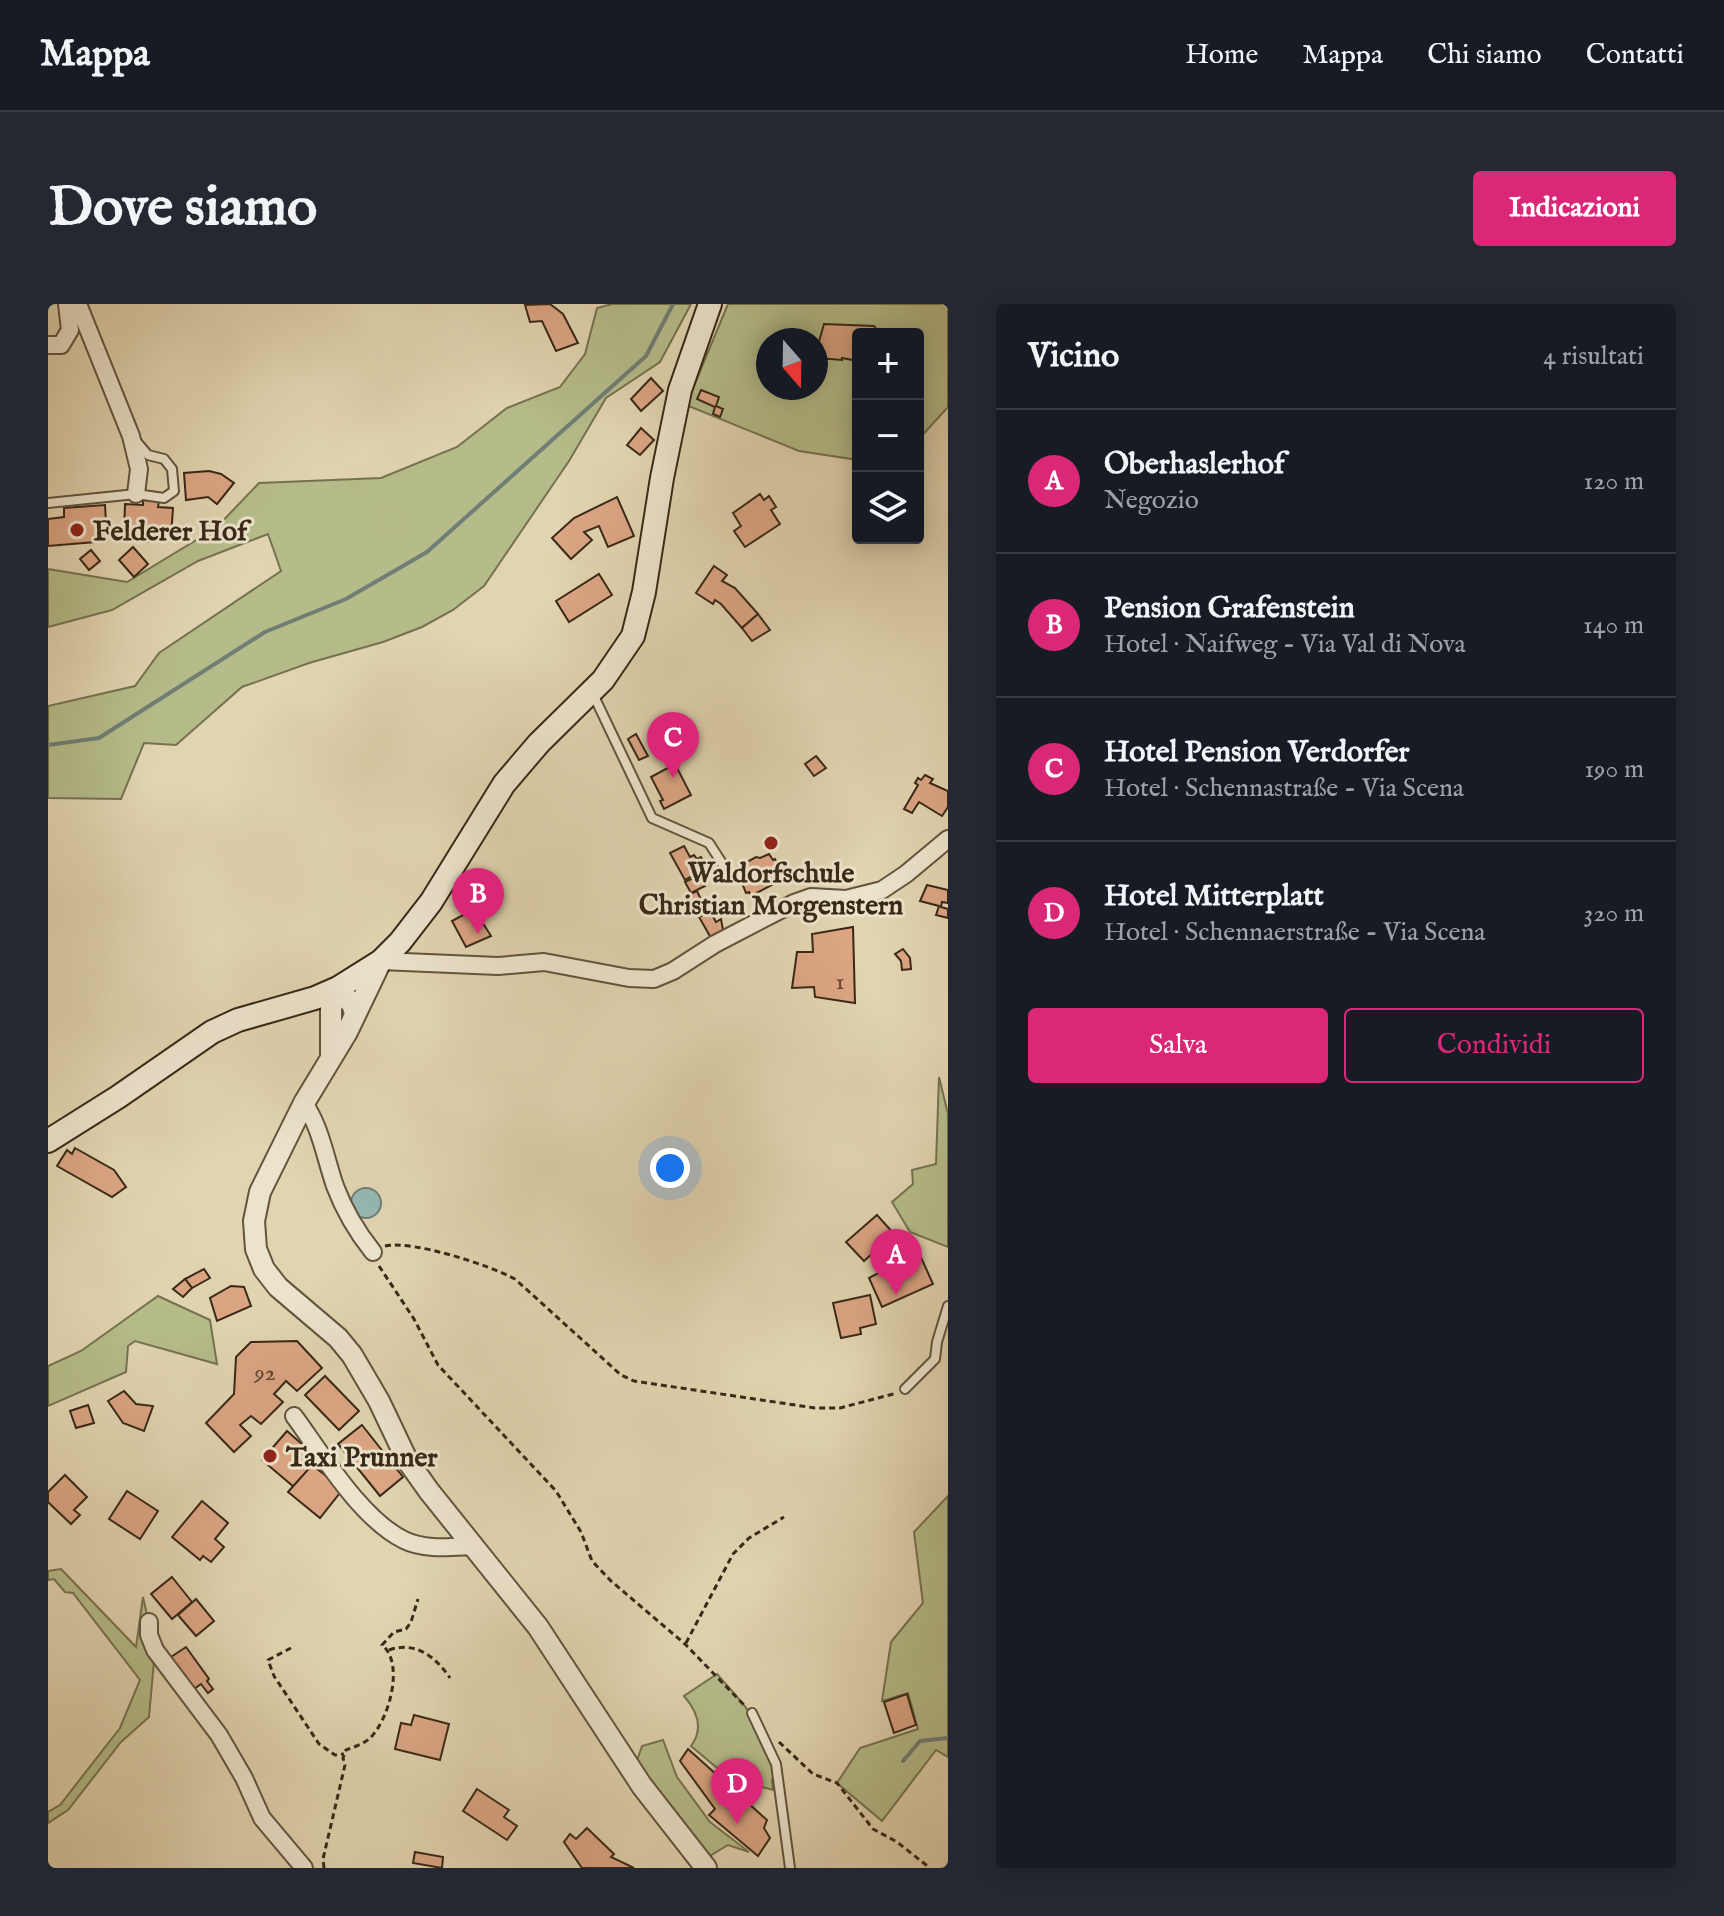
<!DOCTYPE html>
<html lang="it">
<head>
<meta charset="utf-8">
<style>
	body { margin:0; font-family:"IM FELL English",serif; background:#242831; color:#f1f3f6 }
	.controls { position:absolute; right:24px; top:24px; display:grid; overflow:hidden; border-radius:8px; box-shadow:0 4px 20px #0003 }
	.controls button { width:72px; height:72px; display:grid; place-items:center; padding:0; border:0; border-bottom:2px solid #363941; background:#171b24; color:#f1f3f6; font:40px sans-serif }
	.compass { position:absolute; left:708px; top:24px; width:72px; height:72px; border-radius:50%; background:#171b24; box-shadow:0 4px 20px #0003; rotate:160deg }
	.you { position:absolute; left:622px; top:864px; width:28px; height:28px; margin:-20px; border:6px solid #fff; border-radius:50%; background:#1a73e8; box-shadow:0 0 0 12px #1a73e833 }
	.badge { display:grid; place-items:center; width:52px; height:52px; border-radius:50%; background:#db2777; color:#fff; font-size:26px; font-weight:700 }
	.pin { position:absolute; translate:-50% -66px; filter:drop-shadow(0 2px 4px #0008) }
	.pin::after { content:''; position:absolute; top:42px; width:28px; height:24px; background:inherit; clip-path:polygon(0 0,100% 0,50% 100%) }
	.list { margin:0; padding:0; list-style:none }
	h2 { display:flex; justify-content:space-between; align-items:center; height:104px; margin:0; padding:0 32px; font-size:34px }
	h2 small { font-size:26px; font-weight:400; color:#9ea1a6 }
	.list li { display:grid; grid-template-columns:52px 1fr auto; gap:24px; align-items:center; box-sizing:border-box; height:144px; padding:0 32px; border-top:2px solid #363941 }
	.list b { display:block; font-size:30px; white-space:nowrap }
	.list p { margin:0; font-size:26px; white-space:nowrap; color:#9ea1a6 }
	.list em { font-size:26px; font-style:normal; color:#9ea1a6 }
	.actions { display:flex; gap:16px; padding:24px 32px }
	.actions a { flex:1; padding:18px 0; border:2px solid #db2777; border-radius:8px; text-align:center; font-size:28px; color:#db2777 }
	.actions .main { background:#db2777; color:#fff }
	.icon { flex:none; width:44px; height:44px; fill:none; stroke:currentColor; stroke-width:2; stroke-linecap:round; stroke-linejoin:round }
	.map { position:relative; flex:none; width:900px; height:1564px; overflow:hidden; border-radius:8px }
	header { display:flex; align-items:center; gap:48px; box-sizing:border-box; height:112px; padding:0 40px; background:#171b24; border-bottom:2px solid #363941 }
	header strong { font-size:38px }
	nav { display:flex; gap:44px; margin-inline-start:auto; font-size:28px }
	.intro { display:flex; align-items:center; justify-content:space-between; box-sizing:border-box; height:192px; padding:0 48px }
	h1 { margin:0; font-size:56px }
	.button { padding:20px 36px; border-radius:8px; background:#db2777; color:#fff; font-size:28px; font-weight:700 }
	main { display:flex; gap:48px; padding:0 48px }
	aside { flex:1; background:#171b24; border-radius:8px; box-shadow:0 4px 20px #0003 }
	.map>svg:first-child { display:block }
	.green { fill:#b5bc8a; stroke:#767250; stroke-width:2; fill-rule:evenodd }
	.water { fill:#96b7b3; stroke:#707e75; stroke-width:2 }
	.lines { fill:none; stroke-linecap:round; stroke-linejoin:round }
	.stream { stroke:#707e75; stroke-width:4 }
	.building { fill:#dca584; stroke:#382917; stroke-width:2 }
	.service-casing { stroke:#62543d; stroke-width:12 }
	.minor-casing { stroke:#62543d; stroke-width:20 }
	.tertiary-casing { stroke:#62543d; stroke-width:24 }
	.secondary-casing { stroke:#382917; stroke-width:26 }
	.path { stroke:#382917; stroke-width:3; stroke-dasharray:6 4; stroke-linecap:butt }
	.service { stroke:#ece3cc; stroke-width:8 }
	.minor { stroke:#ece3cc; stroke-width:16 }
	.tertiary { stroke:#ece3cc; stroke-width:20 }
	.secondary { stroke:#ece3cc; stroke-width:22 }
	.poi-dot { fill:#8f2418; stroke:#ece3cc; stroke-width:3 }
	.labels { text-anchor:middle; stroke-width:6; stroke-linejoin:round; paint-order:stroke }
	.number-label { font-size:24px; fill:#614832 }
	.poi-label { font-size:28px; font-weight:bold; fill:#382917; stroke:#ece3cc; text-anchor:start }
</style>
</head>
<body>
<header>
<strong>Mappa</strong>
<nav><a>Home</a><a>Mappa</a><a>Chi siamo</a><a>Contatti</a></nav>
</header>
<div class="intro"><h1>Dove siamo</h1><a class="button">Indicazioni</a></div>
<main>
<div class="map">
<svg width="900" height="1564" viewBox="0 0 900 1564">
	<rect width="100%" height="100%" fill="#e1d4b0"/>
	<filter id="stains"><feTurbulence type="fractalNoise" baseFrequency=".0025" numOctaves="4"/><feColorMatrix values="0 0 0 0 .2 0 0 0 0 .09 0 0 0 0 .02 0 0 0 .5 -.17"/></filter>
	<radialGradient id="worn" r=".72"><stop offset=".6" stop-color="#630" stop-opacity="0"/><stop offset="1" stop-color="#630" stop-opacity=".3"/></radialGradient>
	<g class="green">
		<path d="M564 0H643L612 58 558 94 521 157 436 282 405 306 374 323 335 338 261 359 194 383 128 441 96 439 73 495 0 494V402L87 382 111 349 233 267 220 230 150 257 64 306 0 323V265L79 278 168 224 211 179 333 174 409 143 459 104 512 83 537 50 549 4Z"/>
		<path d="M680 0H900V103L870 136V30H810V156L751 147 638 101ZM720 36H768V84H720Z"/>
		<path d="M891 773 900 810V943L862 928 844 898 865 880 864 866 888 860Z"/>
		<path d="M110 992 162 1016 169 1060 87 1037 80 1042 78 1068 0 1102V1062L33 1047Z"/>
		<path d="M900 1192V1453L888 1446 834 1517 789 1479 812 1444 870 1425 860 1389 834 1397 843 1338 875 1299 866 1228Z"/>
		<path d="M13 1265 88 1343 95 1293 107 1346 101 1413 73 1438 20 1506 0 1519V1508L12 1501 72 1424 92 1376 25 1289 17 1288 6 1275 0 1276V1267Z"/>
		<path d="M669 1370C703 1408 719 1425 729 1476H724L725 1486 696 1478 693 1484 643 1442C656 1425 649 1407 636 1392Z"/>
		<path d="M615 1436 629 1473 662 1518 701 1548 680 1541 660 1553 585 1468 594 1442Z"/>
	</g>
	<circle class="water" cx="318" cy="899" r="15"/>
	<g class="lines">
		<g class="stream">
			<path d="M0 441 51 434 217 328 298 295 379 248 598 52 625 0"/>
			<path d="M855 1457 872 1437 900 1434"/>
		</g>
	</g>
	<g class="building">
		<path d="M502 0 515 10 530 39 508 47 494 17 482 18 477 1Z"/>
		<path d="M776 20 826 22 831 29 810 30V57L794 54V56L769 54 768 48Z"/>
		<path d="M603 74 615 87 593 107 583 95Z"/>
		<path d="M653 86 671 93 668 102 675 105 672 113 665 110 667 103 649 95Z"/>
		<path d="M593 124 606 136 592 151 579 141Z"/>
		<path d="M161 167 173 170 186 179 169 200 160 193 138 196 136 169Z"/>
		<path d="M712 190 716 196 721 192 728 203 723 206 732 220 697 243 686 227 693 222 685 209Z"/>
		<path d="M569 193 586 232 560 243 551 222 536 228 544 236 523 255 504 234 526 214Z"/>
		<path d="M95 196 111 197 110 203 125 204 123 232 107 231V238L92 237V229L76 228 77 200 95 201Z"/>
		<path d="M57 201 59 237 0 242V215L16 213V204Z"/>
		<path d="M85 243 100 260 86 273 71 256Z"/>
		<path d="M43 246 52 257 41 266 32 255Z"/>
		<path d="M666 262 679 271 674 277 687 284 710 310 694 324 673 300 667 296 665 300 648 289Z"/>
		<path d="M551 270 564 291 521 318 508 297Z"/>
		<path d="M710 310 722 326 704 337 694 324Z"/>
		<path d="M588 430 600 452 591 456 580 435Z"/>
		<path d="M768 452 778 464 766 472 757 460Z"/>
		<path d="M627 460 643 491 616 505 612 497 615 496 603 473Z"/>
		<path d="M877 471 885 475 882 479 900 487V503L894 512 871 498 864 509 856 505 870 481 867 479 870 474 873 476Z"/>
		<path d="M636 542 642 553 646 551 649 555 653 553 659 564 637 576 622 549Z"/>
		<path d="M721 550 725 556 727 555 737 574 703 592 701 588 698 589 688 564 708 553 712 554Z"/>
		<path d="M651 571 657 582 643 589 637 578Z"/>
		<path d="M879 581 900 586V599L894 598 893 603 900 605V614L888 611 891 602 872 597Z"/>
		<path d="M649 587 657 604 647 608 640 591Z"/>
		<path d="M426 605 443 632 418 643 404 617Z"/>
		<path d="M662 607 668 618 673 615 675 626 663 634 651 613Z"/>
		<path d="M805 623 807 699 767 693 766 683 744 684 749 648H765L764 630Z"/>
		<path d="M855 645 862 654 863 665 854 666 853 657 847 650Z"/>
		<path d="M27 844 66 866 78 883 64 893 9 862 19 846 24 850Z"/>
		<path d="M829 911 846 930 816 957 798 938Z"/>
		<path d="M867 940 885 980 834 1003 821 974 849 959 845 950Z"/>
		<path d="M156 965 162 974 144 984 137 975Z"/>
		<path d="M137 975 144 984 135 993 125 985Z"/>
		<path d="M183 982 196 983 203 1002 169 1017 162 994Z"/>
		<path d="M822 991 828 1020 812 1024 813 1030 793 1034 785 999Z"/>
		<path d="M249 1037 274 1064 249 1087 238 1077 226 1090 235 1098 213 1120 203 1112 192 1121 203 1132 186 1148 158 1119 186 1090 188 1053 203 1038Z"/>
		<path d="M277 1072 311 1107 291 1126 257 1091Z"/>
		<path d="M76 1087 88 1100 105 1102 96 1127 75 1119 60 1097Z"/>
		<path d="M40 1101 46 1119 28 1124 22 1107Z"/>
		<path d="M314 1121 355 1173 332 1192 290 1140Z"/>
		<path d="M239 1127 271 1155 246 1183 214 1156Z"/>
		<path d="M264 1161 295 1185 272 1214 240 1188Z"/>
		<path d="M17 1171 39 1193 26 1206 32 1211 23 1220 0 1198V1188Z"/>
		<path d="M79 1187 110 1207 92 1235 61 1215Z"/>
		<path d="M154 1197 180 1219 167 1235 176 1243 163 1258 155 1252 152 1256 124 1233Z"/>
		<path d="M124 1273 144 1298 124 1315 103 1290Z"/>
		<path d="M148 1295 166 1317 148 1332 130 1311Z"/>
		<path d="M138 1343 161 1375 159 1377 165 1385 160 1389 153 1380 143 1387 120 1355Z"/>
		<path d="M859 1390 868 1421 846 1429 836 1398Z"/>
		<path d="M366 1411 401 1420 392 1456 347 1445 353 1419 363 1421Z"/>
		<path d="M640 1445 719 1516 716 1524 722 1534 710 1552 661 1511 667 1505 632 1457Z"/>
		<path d="M429 1485 461 1506 456 1513 469 1522 459 1536 415 1507Z"/>
		<path d="M539 1524 566 1550 563 1553 586 1564H534L516 1538 522 1530 528 1535Z"/>
		<path d="M367 1548 395 1553 394 1564 365 1559Z"/>
	</g>
	<g class="lines">
		<defs>
			<g id="service">
				<path d="M0 199 88 190 116 194 126 187 124 165 116 155 100 151 88 137"/>
				<path d="M544 388 604 514 661 539 679 567"/>
				<path d="M857 1085 887 1055 889 1038 900 1002"/>
				<path d="M704 1409 728 1460 742 1564"/>
			</g>
			<g id="minor">
				<path d="M30 0 83 132 91 165 88 190"/>
				<path d="M0 41H13L22 26 19 0"/>
				<path d="M333 657 450 662 496 658 581 674 606 675 625 667 667 640 746 599 763 593 798 595 834 586 858 570 900 535"/>
				<path d="M256 799C273 824 277 853 287 882 296 906 309 928 325 948"/>
				<path d="M246 1112C274 1150 313 1215 356 1236 376 1246 402 1243 423 1242"/>
				<path d="M101 1318V1331L107 1346 171 1431 196 1474 214 1514 256 1564"/>
			</g>
			<g id="tertiary">
				<path d="M333 657 299 728 256 799 212 888 206 917 208 945 216 965 230 983 290 1034 304 1051 331 1097 359 1156 381 1187 490 1323 594 1482 658 1564"/>
				<path d="M283 751V704L290 684 304 700 307 709"/>
			</g>
			<path id="secondary" d="M0 837 70 793 164 728 190 716 267 694 290 684 333 657 352 638 383 598 456 480 491 439 555 376 585 332 596 288 614 174 632 86 662 0"/>
		</defs>
		<use href="#service" class="service-casing"/>
		<use href="#minor" class="minor-casing"/>
		<use href="#tertiary" class="tertiary-casing"/>
		<use href="#secondary" class="secondary-casing"/>
		<g class="path">
			<path d="M337 942C365 936 441 961 467 975L573 1071 586 1077 767 1104H792L849 1089"/>
			<path d="M331 962 366 1015 390 1061 508 1187 533 1228 544 1257 563 1277 637 1340 696 1401"/>
			<path d="M638 1339 685 1250 701 1234 736 1213"/>
			<path d="M243 1344 220 1356 226 1372 271 1440 287 1451 296 1450"/>
			<path d="M341 1346C367 1337 387 1352 402 1374"/>
			<path d="M731 1438 765 1470 789 1479 825 1525 849 1538 882 1564"/>
			<path d="M276 1564 275 1555 297 1461 295 1454 298 1446C306 1443 315 1440 321 1435 341 1417 357 1359 334 1341L346 1328 358 1325 363 1318 370 1295"/>
		</g>
		<use href="#service" class="service"/>
		<use href="#minor" class="minor"/>
		<use href="#tertiary" class="tertiary"/>
		<use href="#secondary" class="secondary"/>
	</g>
	<g class="poi-dot">
		<circle cx="29" cy="226" r="8"/>
		<circle cx="723" cy="539" r="8"/>
		<circle cx="222" cy="1152" r="8"/>
	</g>
	<g class="labels">
		<g class="number-label">
			<text x="792" y="685">1</text>
			<text x="217" y="1076">92</text>
		</g>
		<g class="poi-label">
			<text x="45" y="236">Felderer Hof</text>
			<text x="723" y="578" text-anchor="middle">Waldorfschule<tspan x="723" dy="32">Christian Morgenstern</tspan></text>
			<text x="238" y="1162">Taxi Prunner</text>
		</g>
	</g>
	<rect width="100%" height="100%" filter="url(#stains)"/>
	<rect width="100%" height="100%" fill="url(#worn)"/>
</svg>
<div class="controls">
<button>+</button>
<button>−</button>
<button><svg class="icon" aria-label="layers" viewBox="0 0 24 24"><path d="M12 4l9 5-9 5-9-5zM3 14l9 5 9-5"/></svg></button>
</div>
<svg class="compass" viewBox="-18 -18 36 36"><path d="M0-13l5 13h-10z" fill="#e53935"/><path d="M0 13l5-13h-10z" fill="#9ea1a6"/></svg>
<div class="you"></div>
<div class="pin badge" style="left:848px;top:991px">A</div>
<div class="pin badge" style="left:430px;top:630px">B</div>
<div class="pin badge" style="left:625px;top:474px">C</div>
<div class="pin badge" style="left:689px;top:1520px">D</div>
</div>
<aside>
<h2>Vicino<small>4 risultati</small></h2>
<ul class="list">
<li><span class="badge">A</span><div><b>Oberhaslerhof</b><p>Negozio</p></div><em>120 m</em></li>
<li><span class="badge">B</span><div><b>Pension Grafenstein</b><p>Hotel · Naifweg - Via Val di Nova</p></div><em>140 m</em></li>
<li><span class="badge">C</span><div><b>Hotel Pension Verdorfer</b><p>Hotel · Schennastraße - Via Scena</p></div><em>190 m</em></li>
<li><span class="badge">D</span><div><b>Hotel Mitterplatt</b><p>Hotel · Schennaerstraße - Via Scena</p></div><em>320 m</em></li>
</ul>
<div class="actions"><a class="main">Salva</a><a>Condividi</a></div>
</aside>
</main>
</body>
</html>
